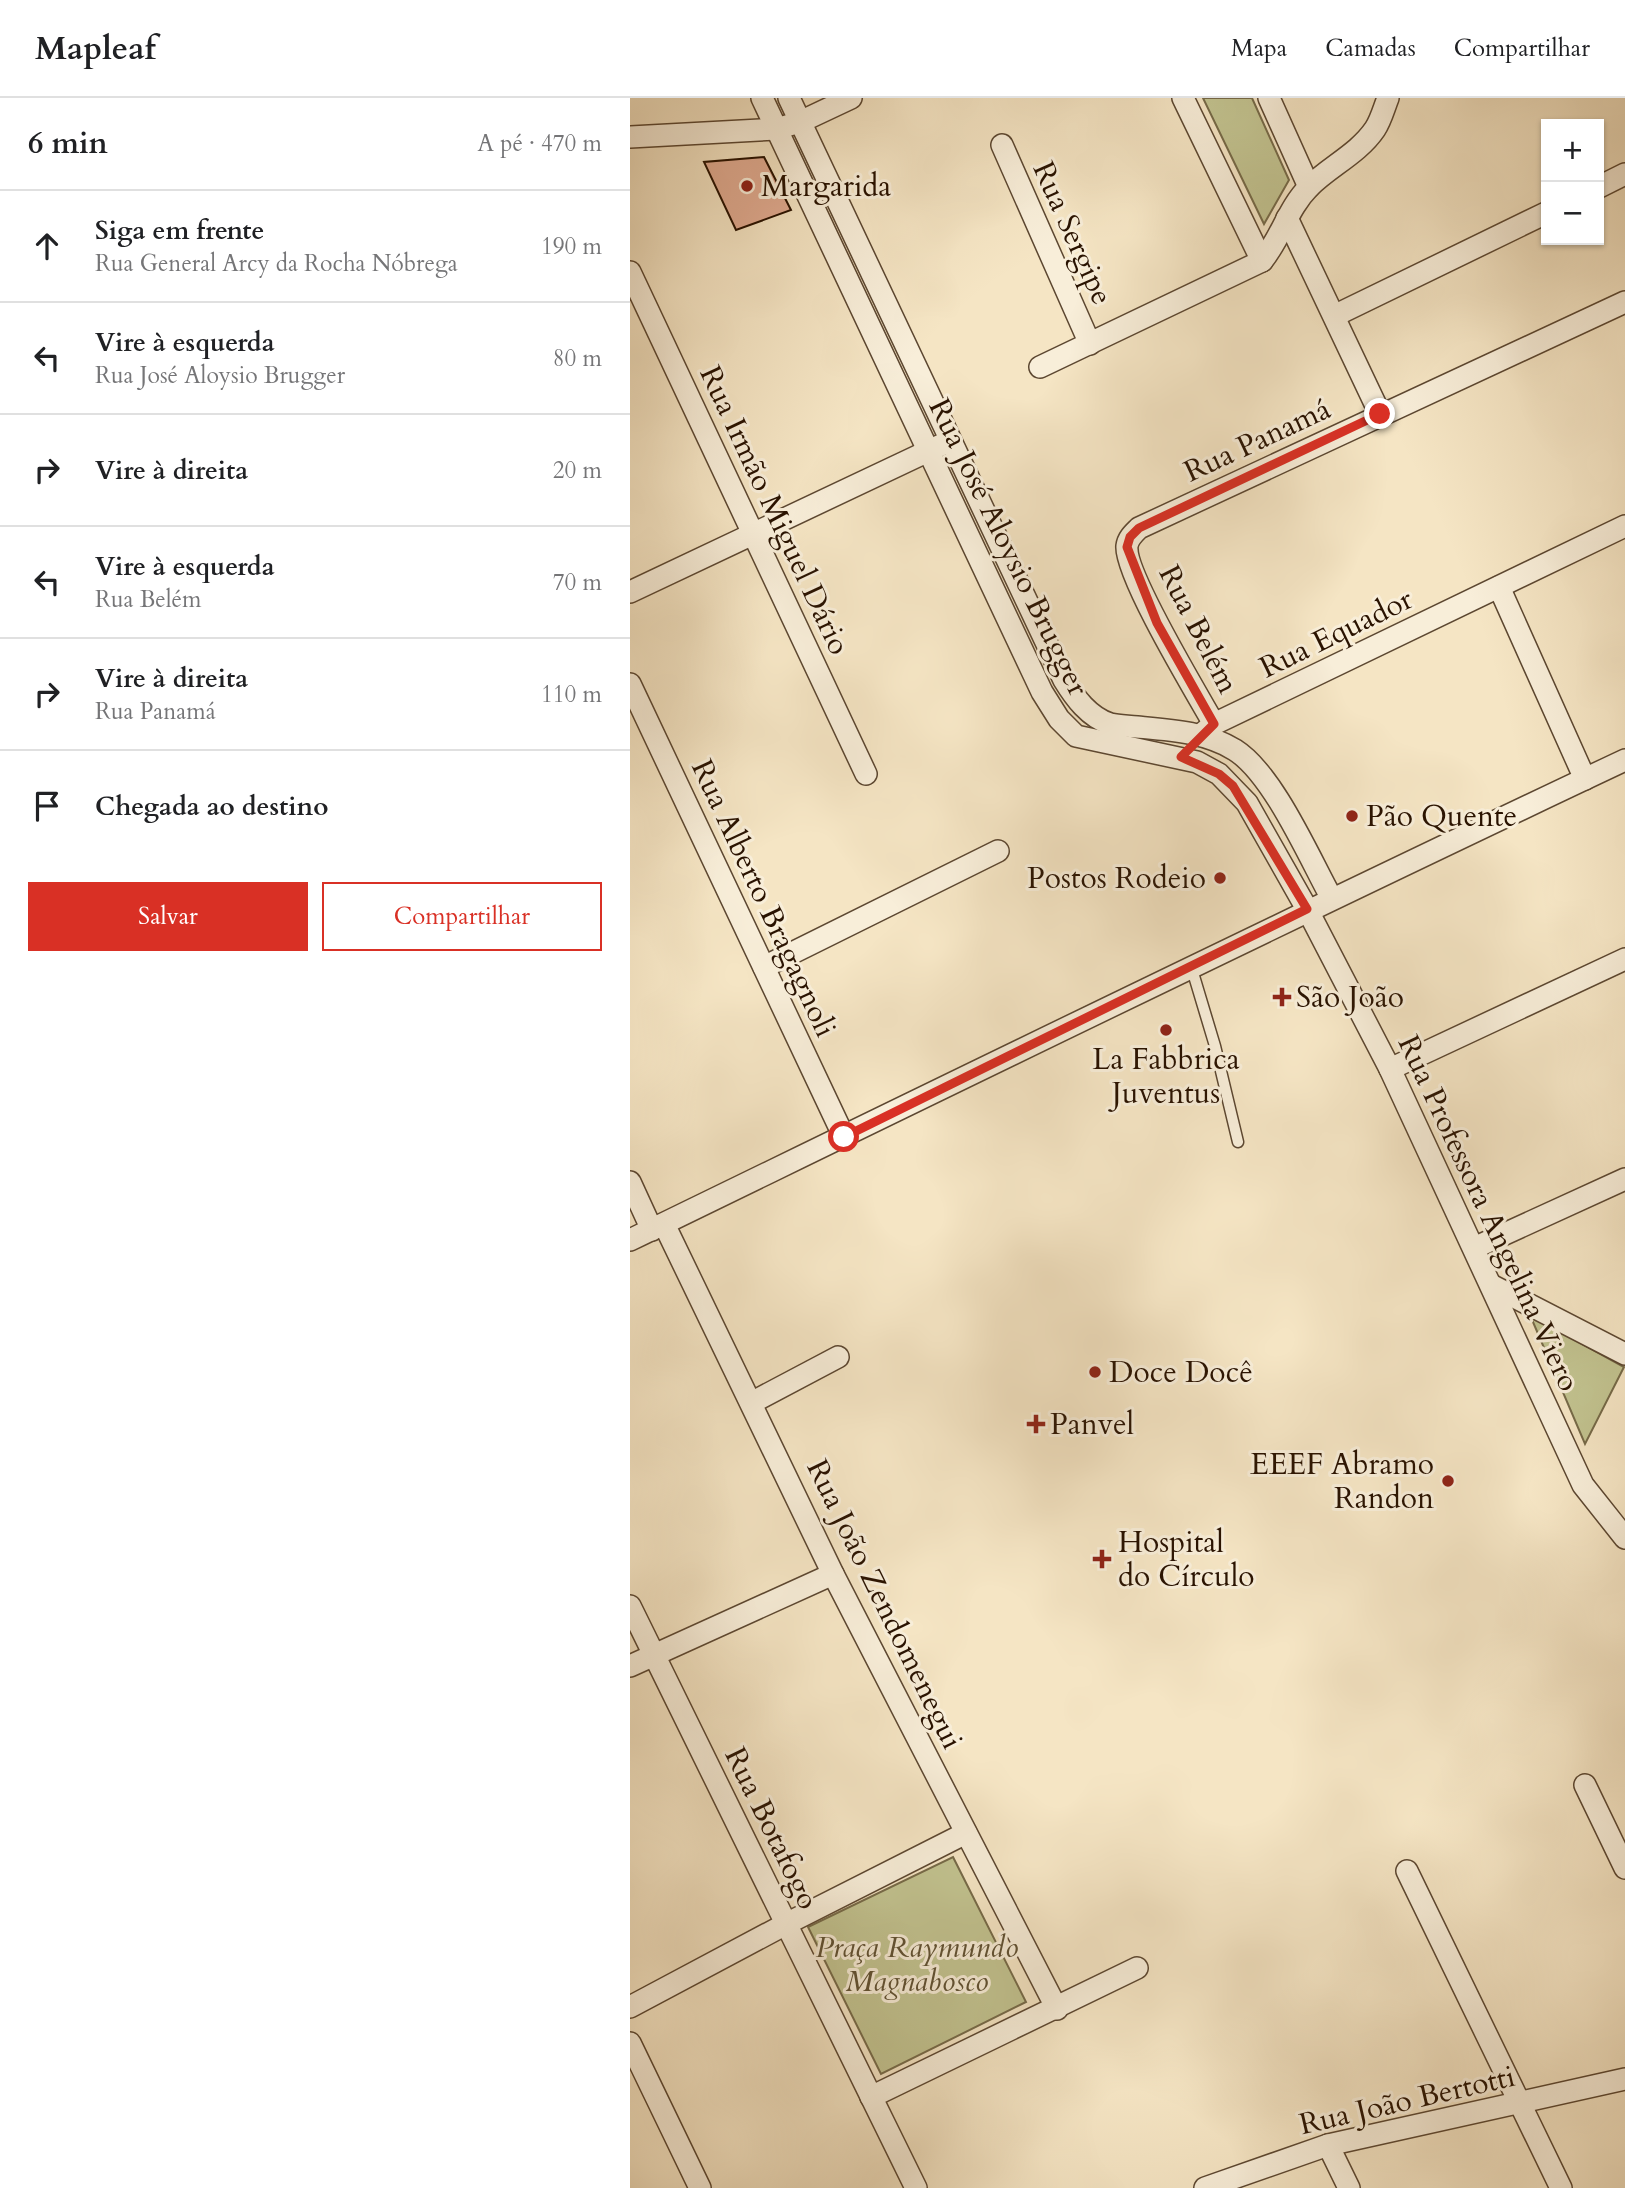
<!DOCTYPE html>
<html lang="pt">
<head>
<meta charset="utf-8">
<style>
	body { margin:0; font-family:Cardo,serif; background:#f6f6f6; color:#202124 }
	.controls { position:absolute; right:21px; top:21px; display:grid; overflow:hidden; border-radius:0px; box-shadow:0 2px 5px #0004 }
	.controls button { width:63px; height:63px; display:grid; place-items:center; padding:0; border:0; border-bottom:2px solid #e0e0e0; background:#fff; color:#202124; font:35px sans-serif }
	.stop { position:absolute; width:21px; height:21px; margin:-16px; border:5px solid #d93025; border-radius:50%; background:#fff }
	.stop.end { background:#d93025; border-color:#fff; box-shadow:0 2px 7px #0008 }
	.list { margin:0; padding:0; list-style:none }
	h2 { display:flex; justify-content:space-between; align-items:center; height:91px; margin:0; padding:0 28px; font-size:30px }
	h2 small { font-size:23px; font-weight:400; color:#757577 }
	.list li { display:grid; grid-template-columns:46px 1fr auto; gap:21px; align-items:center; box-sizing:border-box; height:112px; padding:0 28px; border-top:2px solid #e0e0e0 }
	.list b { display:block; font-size:26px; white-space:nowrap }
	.list p { margin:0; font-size:23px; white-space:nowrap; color:#757577 }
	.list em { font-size:23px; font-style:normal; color:#757577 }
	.actions { display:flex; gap:14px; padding:21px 28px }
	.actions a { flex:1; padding:16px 0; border:2px solid #d93025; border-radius:0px; text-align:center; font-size:24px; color:#d93025 }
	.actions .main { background:#d93025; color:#fff }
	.icon { flex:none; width:38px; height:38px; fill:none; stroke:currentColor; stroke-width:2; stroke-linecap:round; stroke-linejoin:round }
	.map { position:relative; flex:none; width:995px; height:2090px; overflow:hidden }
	header { display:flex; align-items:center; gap:42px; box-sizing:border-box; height:98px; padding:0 35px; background:#fff; border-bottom:2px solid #e0e0e0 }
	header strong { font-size:33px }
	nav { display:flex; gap:38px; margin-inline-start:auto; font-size:24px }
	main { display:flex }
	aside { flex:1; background:#fff }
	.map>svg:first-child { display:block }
	.green { fill:#c2c390; stroke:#766a48; stroke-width:2 }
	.building { fill:#e0ab91; stroke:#291200; stroke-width:2 }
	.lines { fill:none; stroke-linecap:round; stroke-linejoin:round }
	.service-casing { stroke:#5c4731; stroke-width:13 }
	.minor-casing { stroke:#5c4731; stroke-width:24 }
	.service { stroke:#f8eed9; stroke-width:10 }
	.minor { stroke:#f8eed9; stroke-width:21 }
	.route { stroke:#d93025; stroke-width:9 }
	.poi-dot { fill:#8f2418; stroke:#f8eed9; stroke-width:2.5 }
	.labels { text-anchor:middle; stroke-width:6; stroke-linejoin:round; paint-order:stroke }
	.poi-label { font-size:30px; fill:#291200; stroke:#f8eed9; text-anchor:start }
	.street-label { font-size:30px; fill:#291200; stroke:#f8eed9 }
	.park-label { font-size:30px; font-style:italic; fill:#5f5032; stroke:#f8eed9 }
</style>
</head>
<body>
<header>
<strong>Mapleaf</strong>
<nav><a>Mapa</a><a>Camadas</a><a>Compartilhar</a></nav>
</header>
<main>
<aside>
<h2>6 min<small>A pé · 470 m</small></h2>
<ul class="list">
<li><svg class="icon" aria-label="ahead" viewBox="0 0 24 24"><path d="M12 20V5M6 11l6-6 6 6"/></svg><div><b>Siga em frente</b><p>Rua General Arcy da Rocha Nóbrega</p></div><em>190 m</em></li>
<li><svg class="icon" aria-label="left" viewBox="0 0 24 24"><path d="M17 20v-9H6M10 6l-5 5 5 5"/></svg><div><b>Vire à esquerda</b><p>Rua José Aloysio Brugger</p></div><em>80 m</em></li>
<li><svg class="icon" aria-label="right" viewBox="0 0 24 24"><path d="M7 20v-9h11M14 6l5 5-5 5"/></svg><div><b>Vire à direita</b></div><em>20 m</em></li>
<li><svg class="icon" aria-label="left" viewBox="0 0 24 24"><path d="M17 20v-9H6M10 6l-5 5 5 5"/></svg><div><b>Vire à esquerda</b><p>Rua Belém</p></div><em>70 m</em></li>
<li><svg class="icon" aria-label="right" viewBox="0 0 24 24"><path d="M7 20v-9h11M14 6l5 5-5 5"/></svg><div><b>Vire à direita</b><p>Rua Panamá</p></div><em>110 m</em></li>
<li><svg class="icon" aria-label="arrive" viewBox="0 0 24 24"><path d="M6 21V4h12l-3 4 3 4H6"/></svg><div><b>Chegada ao destino</b></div></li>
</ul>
<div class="actions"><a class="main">Salvar</a><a>Compartilhar</a></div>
</aside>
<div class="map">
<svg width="995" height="2090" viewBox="0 0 995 2090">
	<rect width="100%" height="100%" fill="#f5e5c4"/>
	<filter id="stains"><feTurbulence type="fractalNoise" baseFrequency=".00286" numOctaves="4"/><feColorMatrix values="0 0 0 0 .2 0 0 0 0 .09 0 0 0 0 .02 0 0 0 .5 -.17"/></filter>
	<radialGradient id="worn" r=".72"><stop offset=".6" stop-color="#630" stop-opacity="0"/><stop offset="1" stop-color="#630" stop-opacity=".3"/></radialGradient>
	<g class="green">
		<path d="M573 0H622L659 82 634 126Z"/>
		<path d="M900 1217 994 1269 955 1346Z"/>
		<path d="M323 1759 396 1904 251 1976 178 1829Z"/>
	</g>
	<path class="building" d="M134 59 161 112 106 132 74 64Z"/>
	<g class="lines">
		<defs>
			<path id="service" d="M561 868 585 948 608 1044"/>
			<g id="minor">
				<path d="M132 0 412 594 429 621 446 638 567 664 589 676 617 705 677 811 760 971 953 1387 995 1440"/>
				<path d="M159 0 434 582C445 600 459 619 480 626 488 628 498 628 507 629 540 632 576 634 605 652 643 676 679 759 701 799"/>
				<path d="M553 0 632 163"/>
				<path d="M639 0 679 89"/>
				<path d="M0 39 146 31 170 24 221 0"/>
				<path d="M372 47 460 246"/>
				<path d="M969 89 995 76"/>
				<path d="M657 120 750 316"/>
				<path d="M0 174 236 676"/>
				<path d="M706 217 916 115"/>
				<path d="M410 269 632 163C651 140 658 110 679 89 700 68 728 56 745 31 751 22 754 10 758 0"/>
				<path d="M869 489 955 681"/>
				<path d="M0 494 311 347"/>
				<path d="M0 586 214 1039"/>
				<path d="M584 626C567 596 494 475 497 448 498 440 504 435 509 430L995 204"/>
				<path d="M573 635 584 626 995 428"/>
				<path d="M134 869 368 753"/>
				<path d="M760 971 995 861"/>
				<path d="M0 1084 22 1132"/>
				<path d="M34 1126 203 1476 427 1911"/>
				<path d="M0 1142C331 981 662 819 995 662"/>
				<path d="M844 1150 995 1081"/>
				<path d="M861 1187 995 1256"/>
				<path d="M123 1304 208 1259"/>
				<path d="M0 1508 286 2090"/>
				<path d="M0 1568 203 1476"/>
				<path d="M955 1687 995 1770"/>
				<path d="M777 1773 931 2090"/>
				<path d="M0 1909 156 1826 336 1735"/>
				<path d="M0 1945 70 2090"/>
				<path d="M241 1999 507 1870"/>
				<path d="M698 2047 719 2090"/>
				<path d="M575 2090 698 2047 995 1981"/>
			</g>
		</defs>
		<use href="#service" class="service-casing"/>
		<use href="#minor" class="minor-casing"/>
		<use href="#service" class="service"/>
		<use href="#minor" class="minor"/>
	</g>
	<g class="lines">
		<path class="route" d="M214 1039 677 811 603 688 589 676 551 659 584 626 527 525 497 449 500 439 509 430 750 316"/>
	</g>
	<g class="poi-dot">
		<circle cx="117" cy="88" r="7"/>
		<circle cx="722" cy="718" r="7"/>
		<circle cx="590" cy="780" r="7"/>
		<path d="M648.5 888.5h7v7h7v7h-7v7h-7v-7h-7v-7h7z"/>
		<circle cx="536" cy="932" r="7"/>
		<circle cx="465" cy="1274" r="7"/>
		<path d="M402.5 1315.5h7v7h7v7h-7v7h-7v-7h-7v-7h7z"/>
		<circle cx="818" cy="1383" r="7"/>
		<path d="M468.5 1450.5h7v7h7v7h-7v7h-7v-7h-7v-7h7z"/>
	</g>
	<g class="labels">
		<g class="poi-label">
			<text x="131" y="98">Margarida</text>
			<text x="736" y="728">Pão Quente</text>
			<text x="576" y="790" text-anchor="end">Postos Rodeio</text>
			<text x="666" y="909">São João</text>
			<text x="536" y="971" text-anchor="middle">La Fabbrica<tspan x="536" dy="34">Juventus</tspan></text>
			<text x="479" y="1284">Doce Docê</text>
			<text x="420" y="1336">Panvel</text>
			<text x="804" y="1376" text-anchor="end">EEEF Abramo<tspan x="804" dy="34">Randon</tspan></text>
			<text x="488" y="1454">Hospital<tspan x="488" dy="34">do Círculo</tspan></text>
		</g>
		<g class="street-label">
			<text transform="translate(443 135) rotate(66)" y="10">Rua Sergipe</text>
			<text transform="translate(627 342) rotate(-25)" y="10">Rua Panamá</text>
			<text transform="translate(145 412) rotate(65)" y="10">Rua Irmão Miguel Dário</text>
			<text transform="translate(379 449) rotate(64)" y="10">Rua José Aloysio Brugger</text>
			<text transform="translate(569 531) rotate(63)" y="10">Rua Belém</text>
			<text transform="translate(706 535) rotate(-26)" y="10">Rua Equador</text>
			<text transform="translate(134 800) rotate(65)" y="10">Rua Alberto Bragagnoli</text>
			<text transform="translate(859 1115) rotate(65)" y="10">Rua Professora Angelina Viero</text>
			<text transform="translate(255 1506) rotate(64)" y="10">Rua João Zendomenegui</text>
			<text transform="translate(142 1730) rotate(64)" y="10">Rua Botafogo</text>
			<text transform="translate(777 2002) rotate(-13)" y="10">Rua João Bertotti</text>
		</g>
		<g class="park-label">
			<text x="287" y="1859">Praça Raymundo<tspan x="287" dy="34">Magnabosco</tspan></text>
		</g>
	</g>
	<rect width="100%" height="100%" filter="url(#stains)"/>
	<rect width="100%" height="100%" fill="url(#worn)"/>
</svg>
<div class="controls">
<button>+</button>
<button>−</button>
</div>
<div class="stop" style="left:214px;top:1039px"></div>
<div class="stop end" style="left:750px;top:316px"></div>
</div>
</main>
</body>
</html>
